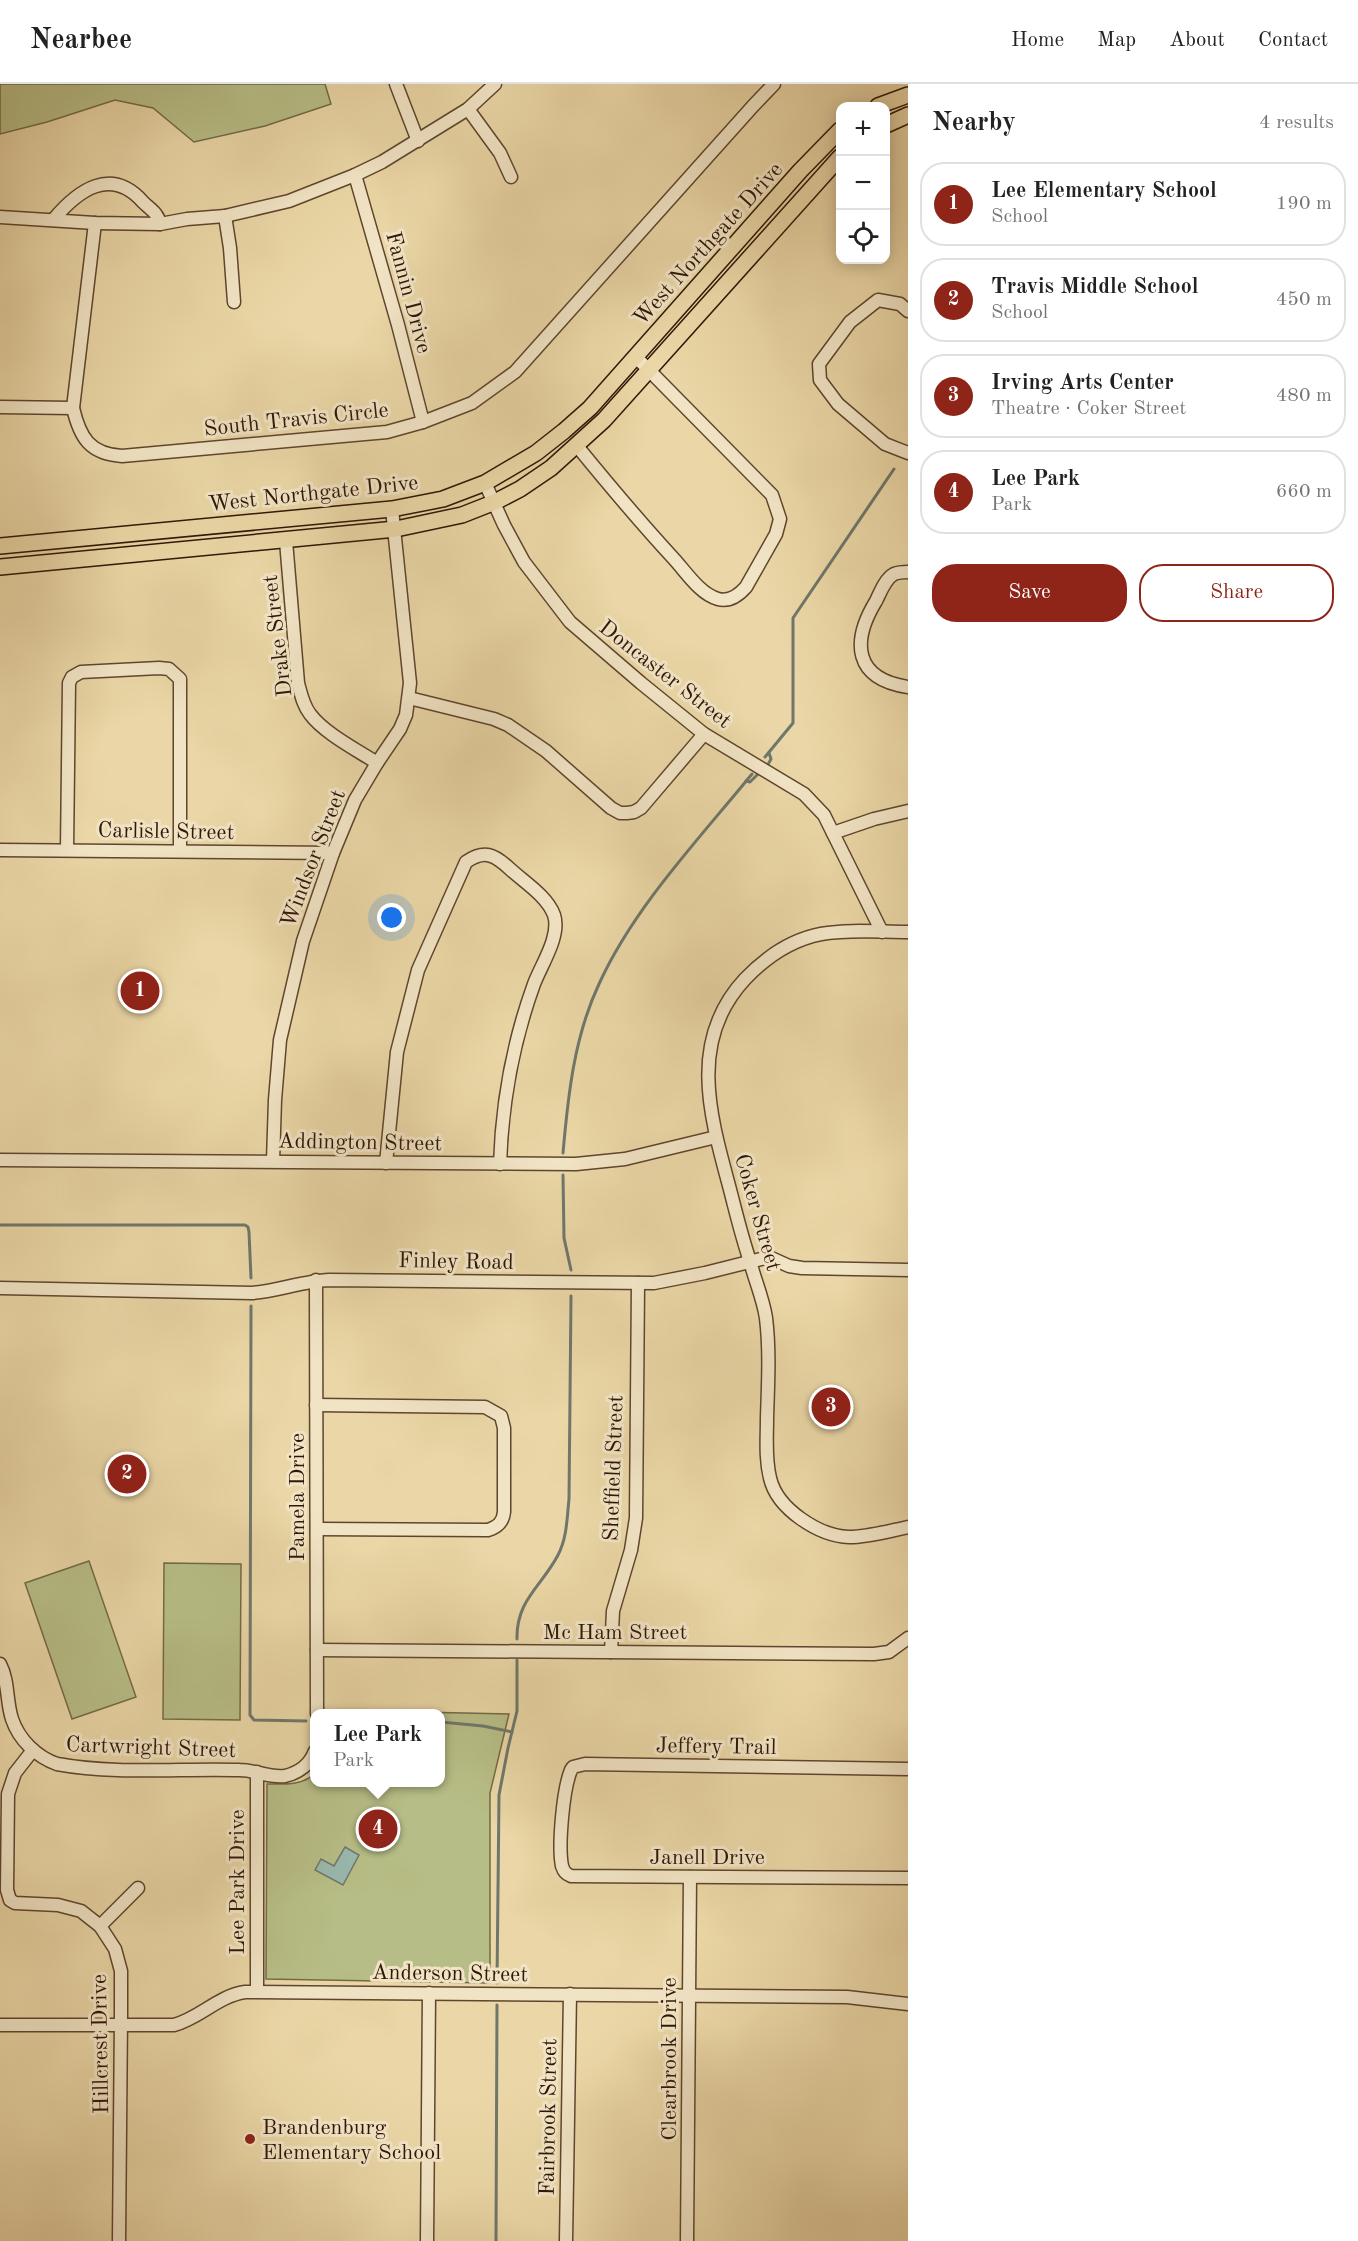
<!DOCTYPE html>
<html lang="en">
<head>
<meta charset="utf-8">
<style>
	body { margin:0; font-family:"Old Standard TT",serif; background:#f6f6f6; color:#222 }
	.controls { position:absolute; right:18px; top:18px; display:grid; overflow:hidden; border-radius:12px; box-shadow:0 3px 15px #0003 }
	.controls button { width:54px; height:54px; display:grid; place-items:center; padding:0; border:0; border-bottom:2px solid #e0e0e0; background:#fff; color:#222; font:30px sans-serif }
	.you { position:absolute; left:392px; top:834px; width:21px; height:21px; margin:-15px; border:4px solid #fff; border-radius:50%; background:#1a73e8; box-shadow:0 0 0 9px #1a73e833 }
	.badge { display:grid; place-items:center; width:39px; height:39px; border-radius:50%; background:#8f2418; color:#fff; font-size:20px; font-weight:700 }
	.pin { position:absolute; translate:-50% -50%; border:3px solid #fff; box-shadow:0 2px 6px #0006 }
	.popup { position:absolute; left:310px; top:1625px; width:135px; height:78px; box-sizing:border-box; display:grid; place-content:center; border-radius:12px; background:#fff; filter:drop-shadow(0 2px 4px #0005); font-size:20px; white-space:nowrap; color:#767676 }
	.popup b { font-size:22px; color:#222 }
	.popup::after { content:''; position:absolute; left:50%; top:100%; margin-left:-12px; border:12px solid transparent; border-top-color:#fff }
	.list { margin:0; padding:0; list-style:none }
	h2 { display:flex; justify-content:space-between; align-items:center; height:78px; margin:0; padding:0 24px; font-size:26px }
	h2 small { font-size:20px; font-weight:400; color:#767676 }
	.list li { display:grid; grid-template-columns:39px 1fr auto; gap:18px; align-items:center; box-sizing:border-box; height:84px; margin:0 12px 12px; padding:0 12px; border:2px solid #e0e0e0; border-radius:24px }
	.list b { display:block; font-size:22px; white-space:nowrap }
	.list p { margin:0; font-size:20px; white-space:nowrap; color:#767676 }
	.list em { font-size:20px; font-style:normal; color:#767676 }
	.actions { display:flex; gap:12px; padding:18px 24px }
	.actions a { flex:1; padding:14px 0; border:2px solid #8f2418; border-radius:24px; text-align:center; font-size:21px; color:#8f2418 }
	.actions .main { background:#8f2418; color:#fff }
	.icon { flex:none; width:33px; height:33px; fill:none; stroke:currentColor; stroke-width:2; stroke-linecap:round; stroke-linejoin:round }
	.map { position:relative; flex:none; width:908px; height:2157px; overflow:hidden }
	header { display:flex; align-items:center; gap:36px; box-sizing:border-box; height:84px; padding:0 30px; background:#fff; border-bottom:2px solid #e0e0e0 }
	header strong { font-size:28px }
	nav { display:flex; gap:33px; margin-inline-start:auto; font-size:21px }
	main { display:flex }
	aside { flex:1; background:#fff }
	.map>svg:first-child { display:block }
	.green { fill:#b7bd86; stroke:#736a46; stroke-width:1.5 }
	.water { fill:#99b8ae; stroke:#6f776b; stroke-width:1.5 }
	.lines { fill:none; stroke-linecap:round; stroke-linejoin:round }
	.stream { stroke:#6f776b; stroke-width:3 }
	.minor-casing { stroke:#5e462e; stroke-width:15 }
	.major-casing { stroke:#2f1606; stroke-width:18 }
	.minor { stroke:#f1e4c5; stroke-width:12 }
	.major { stroke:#ead6a6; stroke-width:15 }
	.poi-dot { fill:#8f2418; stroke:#f1e4c5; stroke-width:2 }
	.labels { text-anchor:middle; stroke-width:6; stroke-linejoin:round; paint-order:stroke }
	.street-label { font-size:22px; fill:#2f1606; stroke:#f1e4c5 }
	.poi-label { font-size:22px; fill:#2f1606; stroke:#f1e4c5; text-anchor:start }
</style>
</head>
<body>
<header>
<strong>Nearbee</strong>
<nav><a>Home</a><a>Map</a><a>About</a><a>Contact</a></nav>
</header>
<main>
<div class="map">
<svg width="908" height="2157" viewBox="0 0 908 2157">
	<rect width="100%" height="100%" fill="#ead6a6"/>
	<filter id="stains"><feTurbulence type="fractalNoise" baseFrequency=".00333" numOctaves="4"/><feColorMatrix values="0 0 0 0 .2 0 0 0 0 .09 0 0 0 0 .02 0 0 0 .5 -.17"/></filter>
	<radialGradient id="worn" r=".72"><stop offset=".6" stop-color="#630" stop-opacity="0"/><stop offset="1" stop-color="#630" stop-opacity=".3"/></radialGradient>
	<g class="green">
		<path d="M0 0H325L331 20 265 42 194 58 153 24 115 16 47 38 0 50Z"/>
		<path d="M89 1477 136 1613 72 1635 25 1499Z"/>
		<path d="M164 1479 241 1480 240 1636 163 1635Z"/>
		<path d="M328 1626 509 1630 490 1709V1899L266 1895 267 1700C282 1700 303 1702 315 1689V1698H441V1630H328Z"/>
	</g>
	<path class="water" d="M345 1763 359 1771 343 1801 315 1786 321 1775 334 1782Z"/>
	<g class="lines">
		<g class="stream">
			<path d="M765 673 793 639V534L894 385"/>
			<path d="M766 684 771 675 769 669"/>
			<path d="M746 697 750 698 760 688"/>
			<path d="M563 1069C568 1012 574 953 599 900 634 823 699 755 752 690"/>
			<path d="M563 1091 564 1154 571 1186"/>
			<path d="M0 1141H245L248 1143 249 1148 251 1194"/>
			<path d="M251 1222 250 1631 254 1636 306 1637"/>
			<path d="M517 1555C516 1516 542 1502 558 1471 567 1454 567 1434 569 1415L571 1212"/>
			<path d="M441 1638 483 1642 512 1648"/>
			<path d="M497 1899 499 1711 508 1664 517 1627V1576"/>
			<path d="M496 2157 497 1921"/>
		</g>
		<defs>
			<g id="minor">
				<path d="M396 0 418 57"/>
				<path d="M468 25 500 69 511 93"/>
				<path d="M355 91 398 241 423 338"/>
				<path d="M225 132 230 164 234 218"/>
				<path d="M0 133 95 139 160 140 187 135 225 132 289 117 355 91 382 78 468 25 495 0"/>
				<path d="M53 136C78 106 111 82 143 118 151 126 158 129 160 140"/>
				<path d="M95 139 73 324C80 354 90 370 122 372L387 348 423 338 472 319 515 288 753 22 774 0"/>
				<path d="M908 227 900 220 878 216 850 238 819 280 820 296 838 320 885 360 908 369"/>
				<path d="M0 323 73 324"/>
				<path d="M577 362C608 400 640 438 674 475 686 488 700 510 718 515 729 518 739 511 746 503L776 450 780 435 772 411 636 273"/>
				<path d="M485 399 504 441 524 478 570 538 641 599 704 650 804 710 824 731 882 848"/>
				<path d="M286 457 298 599C301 610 303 621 310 630 324 649 357 666 377 679"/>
				<path d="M908 488C903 488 899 488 894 490 885 495 880 509 876 517 851 558 854 595 908 603"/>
				<path d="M409 614 494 635 508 641 546 667 611 724 620 729H627L634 728 641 724 704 650"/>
				<path d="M833 749 874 735 908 727"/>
				<path d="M0 766 333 769"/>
				<path d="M67 766 69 599 72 593 81 588 159 584 169 585 180 595V767"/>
				<path d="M908 848C880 848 849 845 821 850 790 856 766 873 745 895 689 955 709 1028 728 1098 735 1124 741 1151 750 1177 755 1197 763 1214 766 1234 770 1267 768 1301 767 1334 767 1354 765 1374 770 1394 777 1425 819 1452 849 1453 868 1453 889 1447 908 1443"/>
				<path d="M0 1076 576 1080 625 1075 716 1053"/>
				<path d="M273 1077 275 1016 280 956 303 857 333 769 355 716 377 679 400 645 406 631 410 599 392 425"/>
				<path d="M386 1079 397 968 418 886 466 778C485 765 495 771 510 785 524 798 547 812 554 831 561 852 541 881 534 900 513 958 502 1019 500 1080"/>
				<path d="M316 1196 317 1630"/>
				<path d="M0 1204 252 1209C278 1207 303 1197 329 1196L654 1199 705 1189 769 1173 789 1182 802 1184 908 1186"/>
				<path d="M316 1321 485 1323 501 1332 504 1344V1428C503 1438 498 1443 488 1446L317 1445"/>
				<path d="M317 1566 874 1570 889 1568 908 1554"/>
				<path d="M611 1568 613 1527 631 1466 636 1434 638 1199"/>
				<path d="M0 1580C9 1597 6 1617 12 1635 19 1656 37 1673 57 1680 117 1691 180 1684 240 1686 255 1686 269 1694 285 1692 299 1689 310 1680 315 1667"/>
				<path d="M33 1666 15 1689 8 1710 7 1806 10 1816 15 1819 58 1821 81 1827 100 1842 115 1865 121 1887V1932L119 2157"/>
				<path d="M908 1685 585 1680 573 1683 571 1686C563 1705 558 1762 562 1782 564 1788 566 1790 571 1792L908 1794"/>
				<path d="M257 1688V1907"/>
				<path d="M100 1842 138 1804"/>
				<path d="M0 1941H174C200 1934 218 1912 245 1908L847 1913 908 1920"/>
				<path d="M427 2157 429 1909"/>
				<path d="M566 2157 570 1910"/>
				<path d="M687 2157 690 1793"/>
			</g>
			<g id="major">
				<path d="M878 22 908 11"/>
				<path d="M886 41 908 31"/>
				<path d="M0 462 392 425 443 415 485 399 536 369 564 347 590 324 800 87 840 46"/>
				<path d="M0 483 396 445 462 431 495 418 520 405 551 384 604 336 840 73"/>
			</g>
		</defs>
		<use href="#minor" class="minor-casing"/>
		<use href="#major" class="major-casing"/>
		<use href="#minor" class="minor"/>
		<use href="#major" class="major"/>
	</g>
	<circle class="poi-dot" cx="250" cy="2055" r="6"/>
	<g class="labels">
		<g class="street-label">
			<text transform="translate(707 159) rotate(-48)" y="8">West Northgate Drive</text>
			<text transform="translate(410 208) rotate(75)" y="8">Fannin Drive</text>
			<text transform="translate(296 334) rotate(-6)" y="8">South Travis Circle</text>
			<text transform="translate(313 408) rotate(-6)" y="8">West Northgate Drive</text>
			<text transform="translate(276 552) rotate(-97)" y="8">Drake Street</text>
			<text transform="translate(666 589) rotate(38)" y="8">Doncaster Street</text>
			<text transform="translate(166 746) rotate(1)" y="8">Carlisle Street</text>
			<text transform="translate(312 774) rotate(-69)" y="8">Windsor Street</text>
			<text transform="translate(360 1057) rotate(1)" y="8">Addington Street</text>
			<text transform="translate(759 1128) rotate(74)" y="8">Coker Street</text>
			<text transform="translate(456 1176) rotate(1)" y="8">Finley Road</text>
			<text transform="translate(612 1384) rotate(-88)" y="8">Sheffield Street</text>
			<text transform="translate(296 1413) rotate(-90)" y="8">Pamela Drive</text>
			<text x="615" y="1555">Mc Ham Street</text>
			<text transform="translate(716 1661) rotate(1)" y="8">Jeffery Trail</text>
			<text transform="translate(151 1662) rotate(2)" y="8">Cartwright Street</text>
			<text x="707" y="1780">Janell Drive</text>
			<text transform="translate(236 1798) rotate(-90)" y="8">Lee Park Drive</text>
			<text transform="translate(450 1888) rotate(1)" y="8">Anderson Street</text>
			<text transform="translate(99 1960) rotate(-91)" y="8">Hillcrest Drive</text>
			<text transform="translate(668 1975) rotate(-90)" y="8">Clearbrook Drive</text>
			<text transform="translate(547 2033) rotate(-89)" y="8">Fairbrook Street</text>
		</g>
		<g class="poi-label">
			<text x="262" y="2050">Brandenburg<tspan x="262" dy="25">Elementary School</tspan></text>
		</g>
	</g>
	<rect width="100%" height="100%" filter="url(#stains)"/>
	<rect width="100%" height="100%" fill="url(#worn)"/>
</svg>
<div class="controls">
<button>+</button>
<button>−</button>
<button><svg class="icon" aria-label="locate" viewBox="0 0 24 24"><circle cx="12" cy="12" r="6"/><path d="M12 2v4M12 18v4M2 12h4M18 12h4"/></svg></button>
</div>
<div class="you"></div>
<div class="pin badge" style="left:140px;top:907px">1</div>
<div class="pin badge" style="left:127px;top:1390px">2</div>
<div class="pin badge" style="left:831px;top:1323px">3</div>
<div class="pin badge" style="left:378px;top:1745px">4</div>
<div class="popup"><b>Lee Park</b>Park</div>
</div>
<aside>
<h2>Nearby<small>4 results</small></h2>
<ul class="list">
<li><span class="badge">1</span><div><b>Lee Elementary School</b><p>School</p></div><em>190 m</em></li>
<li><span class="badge">2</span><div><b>Travis Middle School</b><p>School</p></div><em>450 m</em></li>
<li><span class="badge">3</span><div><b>Irving Arts Center</b><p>Theatre · Coker Street</p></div><em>480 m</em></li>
<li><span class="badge">4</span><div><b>Lee Park</b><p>Park</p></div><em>660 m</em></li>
</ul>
<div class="actions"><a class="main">Save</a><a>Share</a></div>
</aside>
</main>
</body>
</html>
